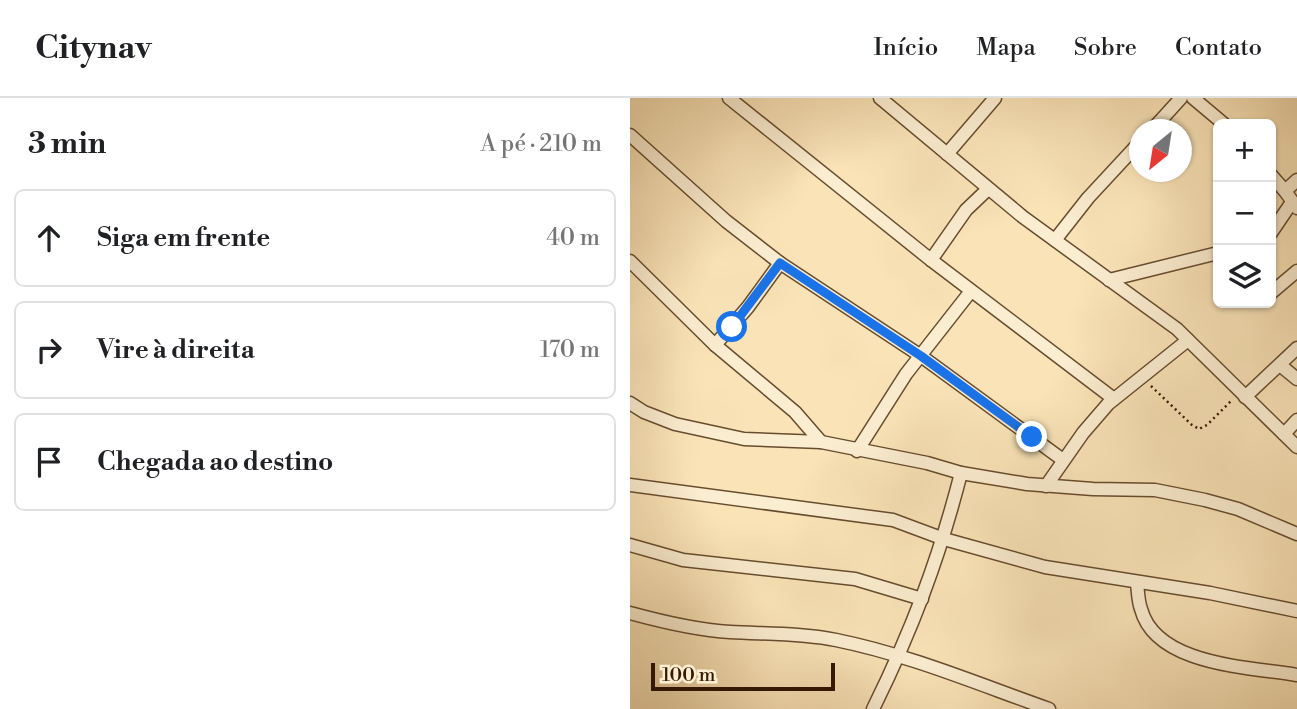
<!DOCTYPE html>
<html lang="pt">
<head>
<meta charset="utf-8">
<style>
	body { margin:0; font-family:"Libre Bodoni",serif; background:#f6f6f6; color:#202124 }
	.controls { position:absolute; right:21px; top:21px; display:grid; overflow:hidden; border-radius:10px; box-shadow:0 2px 5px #0004 }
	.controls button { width:63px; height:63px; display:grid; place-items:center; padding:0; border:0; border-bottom:2px solid #e0e0e0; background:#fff; color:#202124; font:35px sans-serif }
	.compass { position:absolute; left:499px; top:21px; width:63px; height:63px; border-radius:50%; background:#fff; box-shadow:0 2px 5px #0004; rotate:210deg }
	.scale { position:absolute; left:21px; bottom:18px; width:184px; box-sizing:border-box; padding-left:7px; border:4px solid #361901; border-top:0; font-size:19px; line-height:24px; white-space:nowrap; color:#361901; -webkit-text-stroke:5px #fbedd0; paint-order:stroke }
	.stop { position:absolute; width:21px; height:21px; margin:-16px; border:5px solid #1a73e8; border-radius:50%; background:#fff }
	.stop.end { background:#1a73e8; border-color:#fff; box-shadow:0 2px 7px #0008 }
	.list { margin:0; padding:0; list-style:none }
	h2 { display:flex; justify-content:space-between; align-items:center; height:91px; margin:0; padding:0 28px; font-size:30px }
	h2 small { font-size:23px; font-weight:400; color:#757577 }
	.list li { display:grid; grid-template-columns:46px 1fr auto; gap:21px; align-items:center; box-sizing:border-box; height:98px; margin:0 14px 14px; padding:0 14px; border:2px solid #e0e0e0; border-radius:10px }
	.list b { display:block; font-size:26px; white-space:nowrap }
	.list em { font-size:23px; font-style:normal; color:#757577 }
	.icon { flex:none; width:38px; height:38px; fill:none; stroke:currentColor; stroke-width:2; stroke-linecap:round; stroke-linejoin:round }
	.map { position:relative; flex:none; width:667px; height:611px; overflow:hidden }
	header { display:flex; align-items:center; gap:42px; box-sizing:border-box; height:98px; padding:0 35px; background:#fff; border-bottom:2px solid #e0e0e0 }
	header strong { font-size:33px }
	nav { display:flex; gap:38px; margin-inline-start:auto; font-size:24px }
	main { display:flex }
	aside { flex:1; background:#fff }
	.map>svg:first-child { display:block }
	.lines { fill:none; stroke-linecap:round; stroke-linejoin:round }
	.minor-casing { stroke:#674c2e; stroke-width:15 }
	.path { stroke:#361901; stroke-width:2.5; stroke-dasharray:2 3.5; stroke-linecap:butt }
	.minor { stroke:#fbedd0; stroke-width:12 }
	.route { stroke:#1a73e8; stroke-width:9 }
</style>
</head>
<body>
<header>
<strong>Citynav</strong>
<nav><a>Início</a><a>Mapa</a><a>Sobre</a><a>Contato</a></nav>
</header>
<main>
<aside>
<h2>3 min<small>A pé · 210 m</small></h2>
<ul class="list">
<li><svg class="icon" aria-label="ahead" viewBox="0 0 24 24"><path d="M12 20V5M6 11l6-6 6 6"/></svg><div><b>Siga em frente</b></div><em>40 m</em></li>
<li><svg class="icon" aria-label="right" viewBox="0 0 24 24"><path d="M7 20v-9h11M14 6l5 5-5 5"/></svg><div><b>Vire à direita</b></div><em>170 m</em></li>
<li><svg class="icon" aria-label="arrive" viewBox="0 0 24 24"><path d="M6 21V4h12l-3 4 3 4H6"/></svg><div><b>Chegada ao destino</b></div></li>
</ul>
</aside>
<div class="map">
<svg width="667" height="611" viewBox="0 0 667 611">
	<rect width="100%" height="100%" fill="#f9e3b7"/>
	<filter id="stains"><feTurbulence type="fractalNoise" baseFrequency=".00286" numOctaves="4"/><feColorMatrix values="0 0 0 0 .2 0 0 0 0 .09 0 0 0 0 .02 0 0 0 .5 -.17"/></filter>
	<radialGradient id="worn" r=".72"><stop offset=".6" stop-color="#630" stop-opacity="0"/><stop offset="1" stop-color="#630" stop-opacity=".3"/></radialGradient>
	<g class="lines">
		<defs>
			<g id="minor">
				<path d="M99 0 301 162 484 301"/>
				<path d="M250 0 393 119 547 231 667 349"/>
				<path d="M563 0 594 26"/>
				<path d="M522 32 551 0"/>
				<path d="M0 37 96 123 150 165 291 258 433 362"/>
				<path d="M317 56 365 0"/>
				<path d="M641 77 655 93"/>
				<path d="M667 82 655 93 667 110"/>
				<path d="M641 135 662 104"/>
				<path d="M425 142 458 100 509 45"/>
				<path d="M301 162 336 112 358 91"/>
				<path d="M0 163 85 247 165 314 191 344"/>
				<path d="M479 182 588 155"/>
				<path d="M641 195 667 173"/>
				<path d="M85 247 118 209 150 165"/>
				<path d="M650 267 667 281"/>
				<path d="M615 299 667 250"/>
				<path d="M0 305 14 314 45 326 114 341 191 344 297 365 331 375 397 386 463 391 525 392 575 402 608 411 667 436"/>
				<path d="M654 336 667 322"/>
				<path d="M227 353 276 276 341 193"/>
				<path d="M0 387 263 422 314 441 415 469 580 495 667 513"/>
				<path d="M416 388 453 335 478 306 558 242"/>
				<path d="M0 447 53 462 225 481 292 501"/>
				<path d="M507 485C508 493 508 503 511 511 526 568 621 569 667 577"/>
				<path d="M0 515C33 524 66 532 100 534 135 536 171 535 206 542 280 557 348 586 419 611"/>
				<path d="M243 611C282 532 309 461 331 375"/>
			</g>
		</defs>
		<use href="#minor" class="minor-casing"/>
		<path class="path" d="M521 288 562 327 569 331 577 327 602 302"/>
		<use href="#minor" class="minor"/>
	</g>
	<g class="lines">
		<path class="route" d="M102 229 150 165 291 258 402 339"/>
	</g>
	<rect width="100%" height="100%" filter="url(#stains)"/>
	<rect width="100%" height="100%" fill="url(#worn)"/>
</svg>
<div class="controls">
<button>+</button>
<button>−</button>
<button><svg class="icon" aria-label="layers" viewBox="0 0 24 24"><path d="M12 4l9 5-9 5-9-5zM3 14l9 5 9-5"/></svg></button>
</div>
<svg class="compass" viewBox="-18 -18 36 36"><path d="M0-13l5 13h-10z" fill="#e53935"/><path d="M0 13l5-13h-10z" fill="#757577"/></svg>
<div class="scale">100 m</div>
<div class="stop" style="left:102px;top:229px"></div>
<div class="stop end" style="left:402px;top:339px"></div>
</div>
</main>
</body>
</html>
